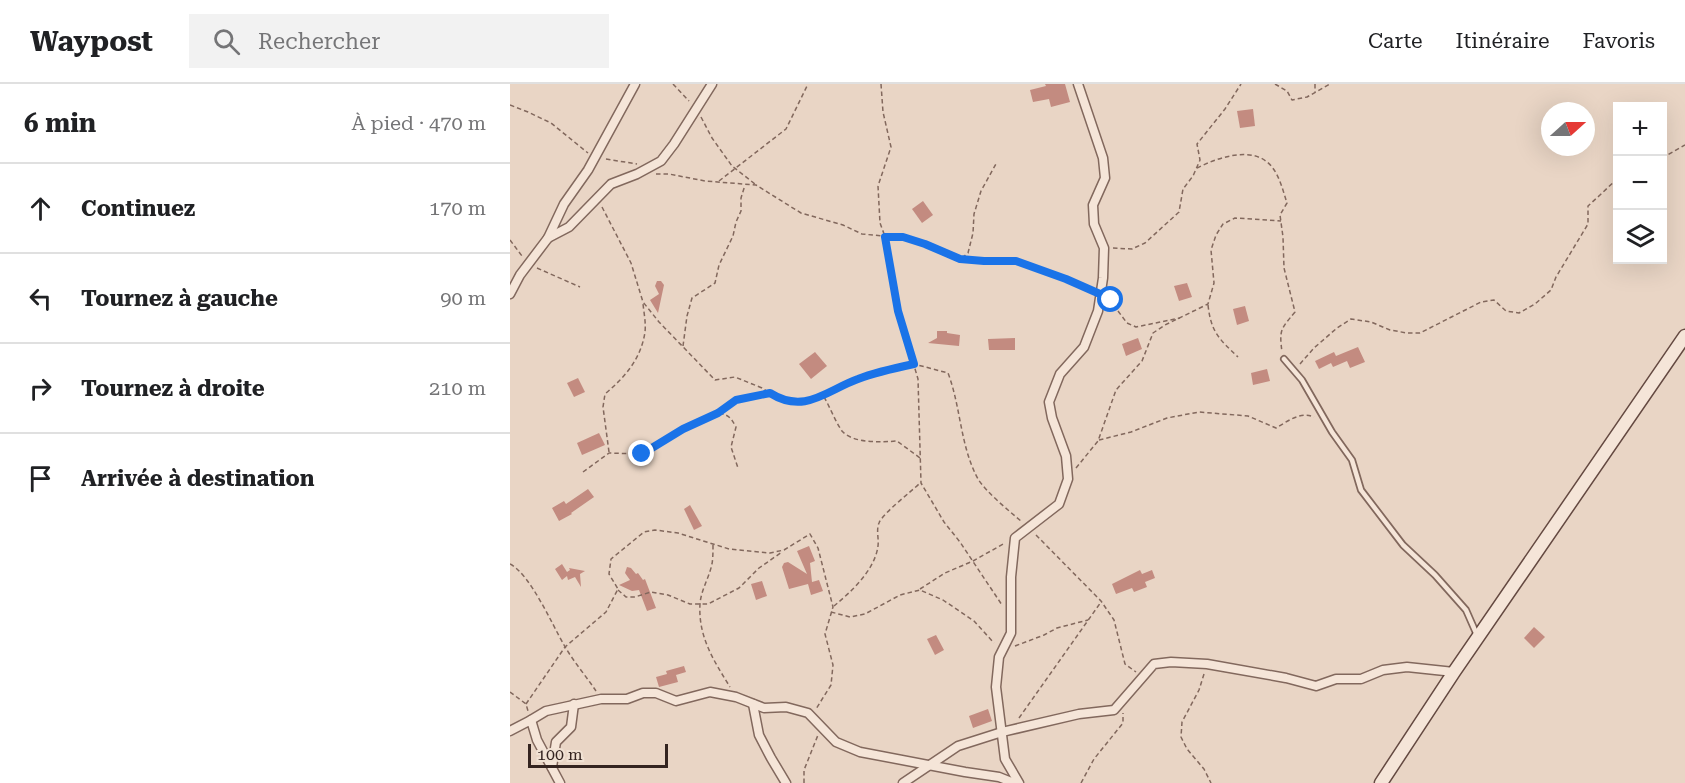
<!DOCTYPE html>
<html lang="fr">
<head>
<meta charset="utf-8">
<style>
	body { margin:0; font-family:"Roboto Serif",serif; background:#f2f2f2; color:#202124 }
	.controls { position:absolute; right:18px; top:18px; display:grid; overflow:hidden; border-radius:0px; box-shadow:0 6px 24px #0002 }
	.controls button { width:54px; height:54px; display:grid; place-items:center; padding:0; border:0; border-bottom:2px solid #e0e0e0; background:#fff; color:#202124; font:30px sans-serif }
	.compass { position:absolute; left:1031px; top:18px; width:54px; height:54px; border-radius:50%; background:#fff; box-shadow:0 6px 24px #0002; rotate:69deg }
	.scale { position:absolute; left:18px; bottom:15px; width:140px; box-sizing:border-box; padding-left:6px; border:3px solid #342420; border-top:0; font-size:16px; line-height:21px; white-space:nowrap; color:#342420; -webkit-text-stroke:4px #f1e2d4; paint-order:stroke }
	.stop { position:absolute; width:18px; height:18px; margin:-14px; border:4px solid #1a73e8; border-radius:50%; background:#fff }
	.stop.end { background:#1a73e8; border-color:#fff; box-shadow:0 2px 6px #0008 }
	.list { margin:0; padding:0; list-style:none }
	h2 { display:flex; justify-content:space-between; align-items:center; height:78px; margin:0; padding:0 24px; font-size:26px }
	h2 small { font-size:20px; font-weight:400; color:#757577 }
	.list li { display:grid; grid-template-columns:39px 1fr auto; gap:18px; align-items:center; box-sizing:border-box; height:90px; padding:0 24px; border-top:2px solid #e0e0e0 }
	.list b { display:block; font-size:22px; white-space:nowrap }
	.list em { font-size:20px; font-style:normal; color:#757577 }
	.icon { flex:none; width:33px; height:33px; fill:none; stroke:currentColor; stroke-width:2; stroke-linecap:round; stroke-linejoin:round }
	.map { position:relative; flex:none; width:1175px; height:699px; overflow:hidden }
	header { display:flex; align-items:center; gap:36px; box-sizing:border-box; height:84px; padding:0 30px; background:#fff; border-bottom:2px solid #e0e0e0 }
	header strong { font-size:28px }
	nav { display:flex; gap:33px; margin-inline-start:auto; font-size:21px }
	.search { width:420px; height:54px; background:#f2f2f2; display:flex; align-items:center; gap:15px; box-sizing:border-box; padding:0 21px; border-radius:0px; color:#757577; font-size:22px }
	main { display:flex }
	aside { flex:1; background:#fff }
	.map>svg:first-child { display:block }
	.building { fill:#c38b80 }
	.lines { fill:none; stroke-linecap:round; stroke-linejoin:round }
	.service-casing { stroke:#82685d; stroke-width:8 }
	.minor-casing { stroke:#82685d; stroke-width:11 }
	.secondary-casing { stroke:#644941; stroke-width:15 }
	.path { stroke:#82685d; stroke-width:1.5; stroke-dasharray:4.5 3; stroke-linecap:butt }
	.service { stroke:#f5e5d8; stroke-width:4.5 }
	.minor { stroke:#f5e5d8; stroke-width:8 }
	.secondary { stroke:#f5e5d8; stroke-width:12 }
	.route { stroke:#1a73e8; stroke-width:8 }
</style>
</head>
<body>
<header>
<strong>Waypost</strong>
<div class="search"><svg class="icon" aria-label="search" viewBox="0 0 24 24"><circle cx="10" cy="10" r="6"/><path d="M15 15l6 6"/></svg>Rechercher</div>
<nav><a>Carte</a><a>Itinéraire</a><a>Favoris</a></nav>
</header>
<main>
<aside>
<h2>6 min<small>À pied · 470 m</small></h2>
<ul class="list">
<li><svg class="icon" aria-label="ahead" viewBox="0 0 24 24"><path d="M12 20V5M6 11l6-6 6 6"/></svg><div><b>Continuez</b></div><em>170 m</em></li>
<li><svg class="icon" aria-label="left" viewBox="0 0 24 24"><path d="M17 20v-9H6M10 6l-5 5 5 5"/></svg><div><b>Tournez à gauche</b></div><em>90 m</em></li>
<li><svg class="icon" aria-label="right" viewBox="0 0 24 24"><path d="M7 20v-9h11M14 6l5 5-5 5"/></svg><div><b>Tournez à droite</b></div><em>210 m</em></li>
<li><svg class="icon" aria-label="arrive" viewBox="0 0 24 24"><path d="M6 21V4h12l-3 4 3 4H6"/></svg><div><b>Arrivée à destination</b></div></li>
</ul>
</aside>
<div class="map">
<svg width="1175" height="699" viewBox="0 0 1175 699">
	<rect width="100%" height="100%" fill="#e9d5c5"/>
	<g class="building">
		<path d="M535 0H555L560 18 541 23 539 15 523 18 520 6 536 2Z"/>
		<path d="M743 25 745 42 730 44 727 27Z"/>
		<path d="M413 117 423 131 412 139 402 125Z"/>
		<path d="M147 197H151L154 201 148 229 140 216 149 210 145 202Z"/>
		<path d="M677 199 682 213 669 217 664 202Z"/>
		<path d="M735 222 739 237 727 241 723 225Z"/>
		<path d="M427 247H437V249L450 251 449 262 418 259 427 254Z"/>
		<path d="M505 254V266H479L478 255Z"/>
		<path d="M628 254 632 265 616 272 612 260Z"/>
		<path d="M848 263 855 278 840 284 837 277 823 283 821 279 809 285 805 277 824 268 826 272Z"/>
		<path d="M305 268 317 282 301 295 289 280Z"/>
		<path d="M757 285 760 297 743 301 741 289Z"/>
		<path d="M68 294 75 308 64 313 57 299Z"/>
		<path d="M89 349 95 361 72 371 67 359Z"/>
		<path d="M78 405 84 413 61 429 62 430 49 437 42 424 54 417 56 420Z"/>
		<path d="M180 421 192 442 184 446 174 425Z"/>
		<path d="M299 462 305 477 300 479 302 498 309 496 313 507 301 511 298 500 279 505 272 483 274 479 278 478 297 490 287 467Z"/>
		<path d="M52 480 57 488 60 486 59 484 75 487 70 490 71 503 65 493 58 496 57 492 52 496 45 485Z"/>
		<path d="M117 483 121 484 126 490 128 489 133 496 135 495 146 524 137 527 129 506 122 507 109 501 120 496 115 489Z"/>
		<path d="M630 486 632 490 642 486 645 494 635 498 637 503 624 508 622 504 606 510 602 500Z"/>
		<path d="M252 497 257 512 246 516 241 500Z"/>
		<path d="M1024 543 1035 553 1024 564 1014 554Z"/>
		<path d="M426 551 434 566 425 571 417 555Z"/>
		<path d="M174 582 176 588 166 591 168 598 149 603 146 593 157 590 156 587Z"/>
		<path d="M478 625 482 637 463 644 459 632Z"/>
	</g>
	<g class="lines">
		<defs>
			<path id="service" d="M774 275 792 296 822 348 842 376 851 406 893 461 925 491 956 526 967 551"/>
			<g id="minor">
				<path d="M38 154 59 143 101 100 127 90 151 77 164 60 202 0"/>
				<path d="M0 210 10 191 38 154 54 120 78 86 125 0"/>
				<path d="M243 620 249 651 261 674 276 699"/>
				<path d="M21 636 36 627 91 615H117L133 609H146L166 617 200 608 226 613 254 624 276 623 298 629 326 658 350 668 455 688 489 693 504 699"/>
				<path d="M0 647 21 636 27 656 50 699"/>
				<path d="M42 683 46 658 61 643 64 620"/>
				<path d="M393 699 448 662 492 648 569 630 604 626 644 580 661 578 697 580 776 594 806 602 826 595H851L873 586 897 583 944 588"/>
				<path d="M509 699 495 675 486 603 489 573 501 549V493L505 454 549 420 558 395 556 372 542 334 539 318 550 290 574 263 588 227 593 194 594 164 584 140 583 121 595 94 593 74 568 0"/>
			</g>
			<path id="secondary" d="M871 699 944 588 1175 252"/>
		</defs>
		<use href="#service" class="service-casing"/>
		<use href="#minor" class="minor-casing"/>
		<use href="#secondary" class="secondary-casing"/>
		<g class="path">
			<path d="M163 0 179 17"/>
			<path d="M371 0 373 28 381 63 368 102 370 139 377 158 388 227 408 295 411 399 434 438 450 458 492 521"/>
			<path d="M765 0 777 7 782 16 797 13 820 0"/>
			<path d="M805 0V8"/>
			<path d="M0 21 18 28 41 39 78 69"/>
			<path d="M191 33 202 54 222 82 245 100"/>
			<path d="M1152 74 1175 61"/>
			<path d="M96 75 127 80"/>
			<path d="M687 84C707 74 744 60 762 83 770 93 773 107 777 119L770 131 773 153 774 184 785 228C771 245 769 245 772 268"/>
			<path d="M146 90H159L195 97 246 101 291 129 333 141 352 150 393 154 415 160 450 175 475 177H506L556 195 581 206"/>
			<path d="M209 97 276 45 298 0"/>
			<path d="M92 123 121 179 133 218 149 238 205 296 225 293 252 304 271 316 288 318 314 312 346 295 379 285 404 280 438 289C451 323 450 362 468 395 476 408 499 427 511 437"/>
			<path d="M0 156 12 172"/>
			<path d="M603 164 622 165 635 159 669 128 673 105 683 92 690 76 687 60 715 25 731 0"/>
			<path d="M452 174 458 169 463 149 464 130 471 107 487 78"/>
			<path d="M27 184 70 203"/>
			<path d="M599 215 617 239 626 243 670 234"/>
			<path d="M698 221C701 248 709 255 728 273"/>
			<path d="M173 262 177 232 182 214 205 199 209 181 223 152 226 138 231 127V114L235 101"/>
			<path d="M790 280 804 264 827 244 841 235 861 238 880 246 897 249H910L971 218 984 216 996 227 1009 229 1025 220 1041 206 1046 193 1078 140V122L1090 111 1108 94"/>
			<path d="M314 313C320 323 325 337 332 347 343 360 372 358 387 357L410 374"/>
			<path d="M209 329C219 331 221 334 226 343L221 363 228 384"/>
			<path d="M589 356 621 348 657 334 689 328 738 332 766 344C778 337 791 327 804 333"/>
			<path d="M99 368 93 323 95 310C115 293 131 275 135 248 136 239 134 229 133 220"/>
			<path d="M566 384 588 357 606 306 632 277 643 249 655 241 698 220 704 199 701 166 706 151 713 140 725 134 771 137"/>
			<path d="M73 388 99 369 132 370 159 353 208 329 226 316 259 309"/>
			<path d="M526 451 591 517 604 536 615 580 626 588"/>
			<path d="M203 461C203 467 203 474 202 480 199 494 191 506 190 520 188 553 204 577 220 603"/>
			<path d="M0 480C20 490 42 540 54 561 63 577 76 592 86 607"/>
			<path d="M410 505 435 489 463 477 495 459"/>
			<path d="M108 506 116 513H125L141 508 158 511 180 520H198L229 504 249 484 272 468"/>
			<path d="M324 522C341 508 365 486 368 462 369 455 366 446 369 439 372 430 402 407 410 399"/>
			<path d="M321 528 340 533 355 530 390 511 410 506 433 516 464 537 484 559"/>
			<path d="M505 562 534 551 547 544 578 536"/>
			<path d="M694 590 689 606 672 638 671 653 677 665 694 685 701 699"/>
			<path d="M0 608 16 620 18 627"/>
			<path d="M16 620 55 563 96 528 108 505 99 490 101 475 134 448 145 446 168 449 219 465 260 469 274 466 300 450 308 464 323 523 315 550 323 581 321 601 306 625"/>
			<path d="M509 634 591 518"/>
			<path d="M294 699V686L308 651"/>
			<path d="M571 699 584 675 613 639V629"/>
		</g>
		<use href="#service" class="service"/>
		<use href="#minor" class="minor"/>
		<use href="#secondary" class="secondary"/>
	</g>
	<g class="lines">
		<path class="route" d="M132 370 173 345 208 329 226 316 260 309C295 331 317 306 348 295 366 288 385 284 404 280L388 227 375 153H393L415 160 450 175 474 177H506L556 195 590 210 601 216"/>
	</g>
</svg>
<div class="controls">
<button>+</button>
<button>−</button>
<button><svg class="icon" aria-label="layers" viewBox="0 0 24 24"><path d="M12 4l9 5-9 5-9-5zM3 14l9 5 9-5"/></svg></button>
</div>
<svg class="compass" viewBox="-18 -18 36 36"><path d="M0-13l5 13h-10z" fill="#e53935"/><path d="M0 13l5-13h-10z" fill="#757577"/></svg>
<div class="scale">100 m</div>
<div class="stop" style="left:601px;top:216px"></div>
<div class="stop end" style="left:132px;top:370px"></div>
</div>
</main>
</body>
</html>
